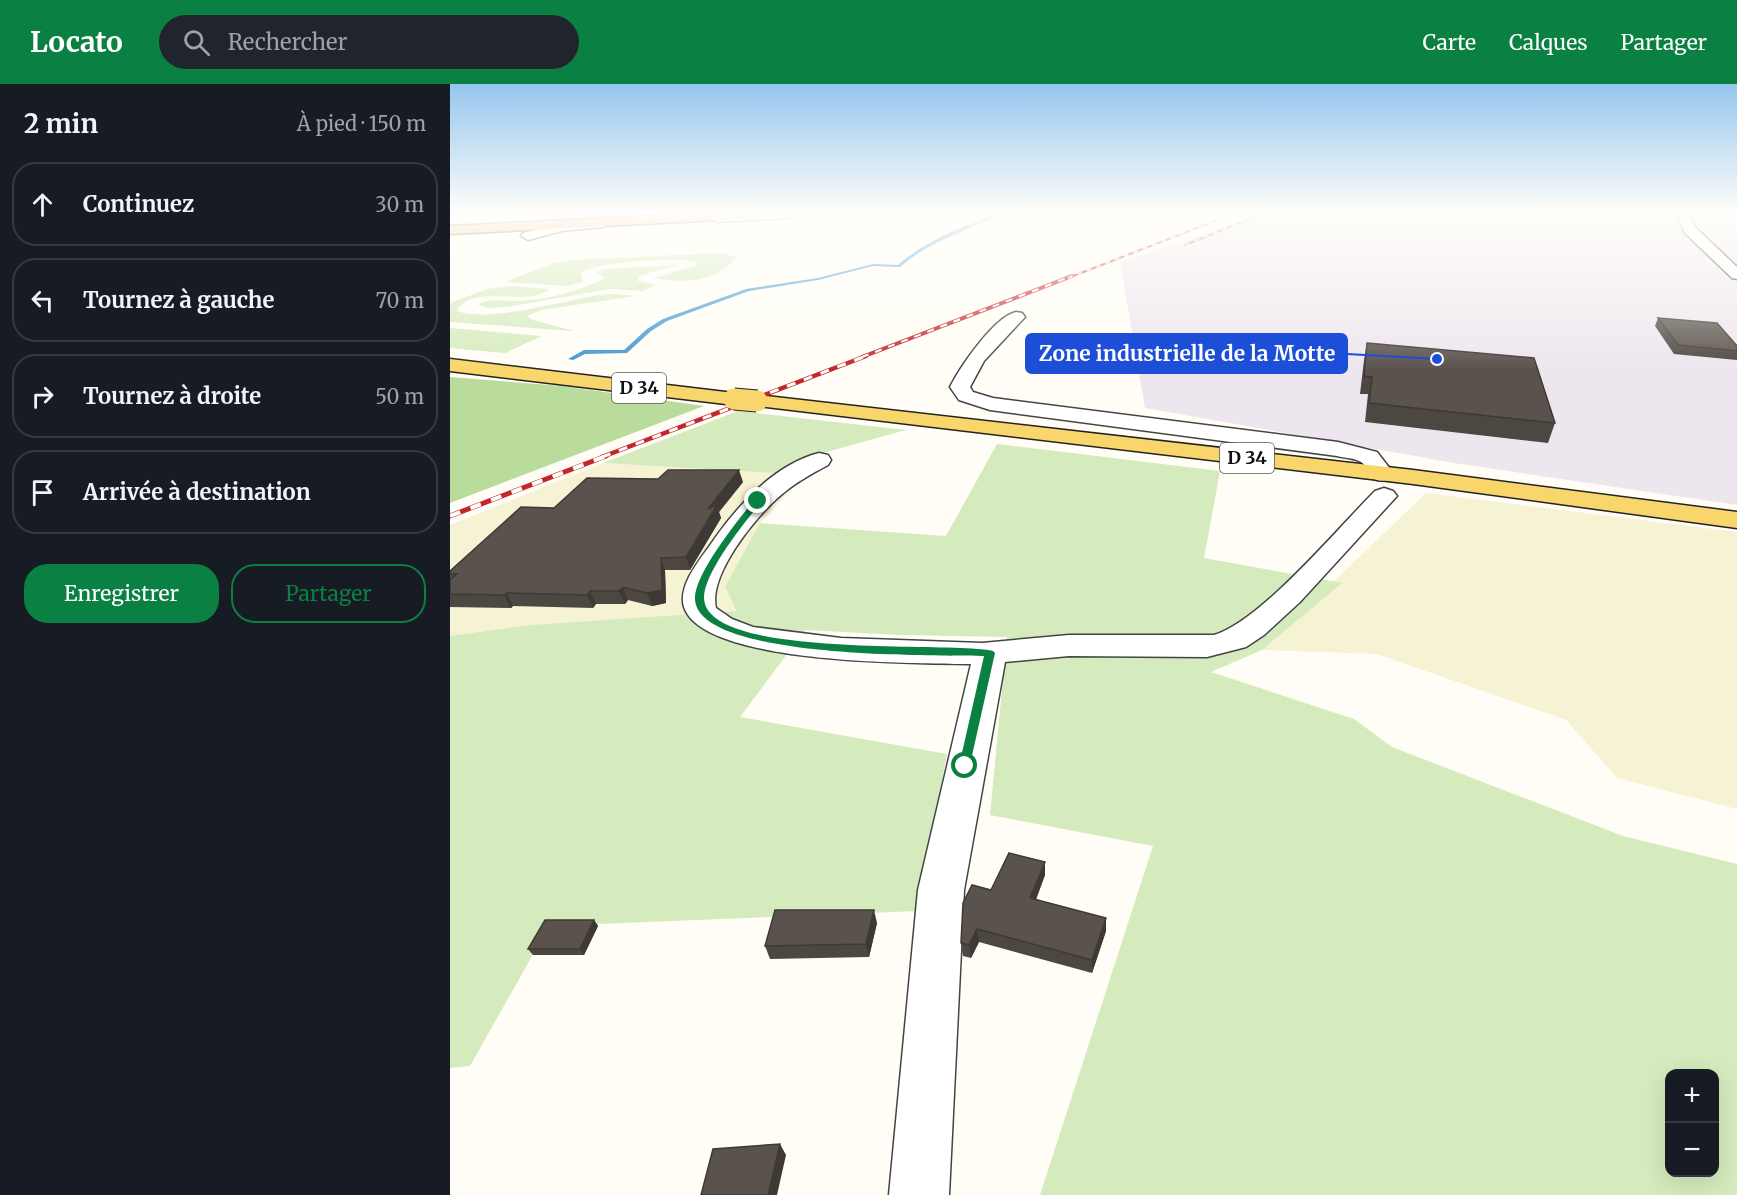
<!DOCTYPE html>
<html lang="fr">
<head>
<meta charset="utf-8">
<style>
	body { margin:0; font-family:Merriweather,serif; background:#20242c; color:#f1f3f6 }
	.controls { position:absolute; right:18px; bottom:18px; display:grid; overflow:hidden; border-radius:12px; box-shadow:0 6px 24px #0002 }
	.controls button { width:54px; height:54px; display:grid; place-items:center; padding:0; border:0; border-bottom:2px solid #363941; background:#171b24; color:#f1f3f6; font:30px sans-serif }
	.stop { position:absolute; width:18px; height:18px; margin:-14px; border:4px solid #0b8043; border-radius:50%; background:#fff }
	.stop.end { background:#0b8043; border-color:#fff; box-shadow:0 2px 6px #0008 }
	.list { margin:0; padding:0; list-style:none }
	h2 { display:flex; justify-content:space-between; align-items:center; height:78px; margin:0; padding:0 24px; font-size:26px }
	h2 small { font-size:20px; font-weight:400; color:#9ea1a6 }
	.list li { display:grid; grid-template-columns:39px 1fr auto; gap:18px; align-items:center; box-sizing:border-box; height:84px; margin:0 12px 12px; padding:0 12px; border:2px solid #363941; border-radius:24px }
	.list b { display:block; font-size:22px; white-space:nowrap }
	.list em { font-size:20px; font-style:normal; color:#9ea1a6 }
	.actions { display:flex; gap:12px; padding:18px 24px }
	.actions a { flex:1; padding:14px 0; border:2px solid #0b8043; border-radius:24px; text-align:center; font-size:21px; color:#0b8043 }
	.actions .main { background:#0b8043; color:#fff }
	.icon { flex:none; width:33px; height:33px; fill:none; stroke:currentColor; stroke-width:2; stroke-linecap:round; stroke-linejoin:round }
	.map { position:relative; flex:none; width:1287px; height:1111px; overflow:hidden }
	header { display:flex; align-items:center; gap:36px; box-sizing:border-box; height:84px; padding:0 30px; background:#0b8043; color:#fff }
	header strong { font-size:28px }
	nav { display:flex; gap:33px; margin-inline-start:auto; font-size:21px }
	.search { width:420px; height:54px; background:#20242c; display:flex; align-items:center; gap:15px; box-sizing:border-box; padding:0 21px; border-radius:33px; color:#9ea1a6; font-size:22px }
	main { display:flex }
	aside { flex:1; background:#171b24 }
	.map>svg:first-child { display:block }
	.industrial { fill:#eee6ef }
	.farmland { fill:#f6f3d4 }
	.green { fill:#d5ebbd; fill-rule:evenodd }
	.forest { fill:#b9dc9c }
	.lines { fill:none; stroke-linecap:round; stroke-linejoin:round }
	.stream { fill:#3f96cf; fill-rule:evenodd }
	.minor-casing { stroke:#444; stroke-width:3 }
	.major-casing { stroke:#222; stroke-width:3 }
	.highway-casing { stroke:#222; stroke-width:3 }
	.minor { fill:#fff; fill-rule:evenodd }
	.major { fill:#f9d66b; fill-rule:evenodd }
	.highway { fill:#f5a25d; fill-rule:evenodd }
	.rail-far3-casing { stroke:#c4262e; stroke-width:2 }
	.rail-far2-casing { stroke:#c4262e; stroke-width:4 }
	.rail-far1-casing { stroke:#c4262e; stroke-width:4.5 }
	.rail-casing { stroke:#c4262e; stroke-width:5 }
	.rail-far3 { stroke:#fff; stroke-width:1.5; stroke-dasharray:5; stroke-linecap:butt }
	.rail-far2 { stroke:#fff; stroke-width:2; stroke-dasharray:7; stroke-linecap:butt }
	.rail-far1 { stroke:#fff; stroke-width:3; stroke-dasharray:9; stroke-linecap:butt }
	.rail { stroke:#fff; stroke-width:4; stroke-dasharray:11; stroke-linecap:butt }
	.major-bridge-casing { stroke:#222; stroke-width:23; stroke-linecap:butt }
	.major-bridge { stroke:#f9d66b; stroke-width:21 }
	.wall { fill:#4d4742 }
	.shaded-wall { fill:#3f3936 }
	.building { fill:#5a524d; stroke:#3f3936; stroke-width:1.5 }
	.route { fill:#0b8043 }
	.labels { text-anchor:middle; stroke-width:6; stroke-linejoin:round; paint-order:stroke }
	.shield { fill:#fff; stroke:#585858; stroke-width:1.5 }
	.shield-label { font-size:18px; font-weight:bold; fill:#111 }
	.leader { fill:none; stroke:#1d4ed8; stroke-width:2 }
	.callout-dot { fill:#1d4ed8; stroke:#fff; stroke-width:2 }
	.callout { fill:#1d4ed8; stroke:#1d4ed8; stroke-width:2 }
	.callout-label { font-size:21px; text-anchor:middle; font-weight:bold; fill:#fff }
</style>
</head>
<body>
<header>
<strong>Locato</strong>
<div class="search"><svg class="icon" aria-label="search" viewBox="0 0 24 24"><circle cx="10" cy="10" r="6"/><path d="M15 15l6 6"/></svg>Rechercher</div>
<nav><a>Carte</a><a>Calques</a><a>Partager</a></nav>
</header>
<main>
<aside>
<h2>2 min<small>À pied · 150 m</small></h2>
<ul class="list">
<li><svg class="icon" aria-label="ahead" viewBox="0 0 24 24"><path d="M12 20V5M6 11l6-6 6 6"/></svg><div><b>Continuez</b></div><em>30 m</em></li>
<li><svg class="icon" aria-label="left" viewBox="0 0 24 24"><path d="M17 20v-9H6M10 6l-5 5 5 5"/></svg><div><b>Tournez à gauche</b></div><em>70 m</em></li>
<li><svg class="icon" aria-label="right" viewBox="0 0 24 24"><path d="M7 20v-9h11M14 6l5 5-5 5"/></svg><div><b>Tournez à droite</b></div><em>50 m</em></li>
<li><svg class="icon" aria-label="arrive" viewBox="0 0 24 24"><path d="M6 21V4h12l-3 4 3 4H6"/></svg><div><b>Arrivée à destination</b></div></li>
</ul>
<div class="actions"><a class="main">Enregistrer</a><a>Partager</a></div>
</aside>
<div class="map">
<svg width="1287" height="1111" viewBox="0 0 1287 1111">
	<rect width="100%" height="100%" fill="#fffdf5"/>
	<path class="industrial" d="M812 130H1287V421L1004 379 695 324 670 178Z"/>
	<g class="farmland">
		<path d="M153 379 324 389 348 399 310 439 288 527 79 541 0 552V441Z"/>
		<path d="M976 409 1287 448V725L1167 694 1116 636 927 570 812 566Z"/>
	</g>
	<g class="green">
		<path d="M271 169 287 173C266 198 235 200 205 194L247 181 244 177C219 174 152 177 131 188L133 198 117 202 55 198 104 179 120 176Z"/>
		<path d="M227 181 189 192 188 197 206 201 193 207 160 205 56 223 39 224 28 221C37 214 53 217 64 217 94 217 125 208 152 196L154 193 146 189 154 185Z"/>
		<path d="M63 202 99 205C81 224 22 198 7 227 36 239 115 217 148 211L166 210 186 212 91 226 77 232 83 236 124 247 0 238V219L37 205Z"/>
		<path d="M0 244 92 252 55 269 0 264Z"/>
		<path d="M288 327 456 346 355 374 324 389 153 379Z"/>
		<path d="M547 360 770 387 754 474 892 499 812 566 761 588 904 635 942 663 1173 752 1287 780V1111H590L703 762 540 731 557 553 451 551 355 546 290 633 497 670 467 827 99 842 20 982 0 984V552L79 541 287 527 275 503 310 439 496 452ZM1220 990H1264V1088H1220Z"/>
	</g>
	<path class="forest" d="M0 293 112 302 254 322 0 419Z"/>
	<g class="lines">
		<path class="stream" d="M546 130H551C517 147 479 157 450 183L423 182 368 196 299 207 217 237 201 247 177 269 135 270 123 276 118 275 134 266H174L197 245 213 235 296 205 368 194 423 180 448 181C475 157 512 143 546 130Z"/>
		<defs>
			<g id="minor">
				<path d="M274 130H344L338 134 268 138 262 134 264 131Z"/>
				<path d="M1227 130H1239L1246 144 1287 183V195L1282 194 1235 149Z"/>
				<path d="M150 136 156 140 154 143 112 147 78 156 71 152 73 149 111 139Z"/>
				<path d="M566 228 572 229 575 233 534 277 520 303 523 308 543 314 888 358 927 368 944 390 941 395C918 401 924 388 911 378 905 374 894 374 887 372L540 326 509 316 500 303C510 283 544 233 566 228Z"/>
				<path d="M369 369 378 371 381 376 378 381C361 390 345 399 331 411 306 432 258 491 266 524L282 535 303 543 391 554 532 559 619 551H764C811 537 888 444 925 407L934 404 943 407 947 412 850 518 814 551 796 563 757 573 619 572 555 578 514 806 499 1111H439L468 806 521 580C467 579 253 581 234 523 227 500 254 471 265 454 290 419 326 380 369 369Z"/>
			</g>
			<g id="major">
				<path d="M0 275 284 309 291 311 295 315 291 319 284 321 0 287Z"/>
				<path d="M307 311 963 386 1287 428V444L963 400 300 321 296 317 300 313Z"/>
			</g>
			<path id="highway" d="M238 130H314L308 134 0 150V142Z"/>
		</defs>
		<use href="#minor" class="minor-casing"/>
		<use href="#major" class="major-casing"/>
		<use href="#highway" class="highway-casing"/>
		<use href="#minor" class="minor"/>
		<use href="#major" class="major"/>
		<use href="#highway" class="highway"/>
		<defs>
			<g id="rail-far3">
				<path d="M735 161 812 130"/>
				<path d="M618 194 783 130"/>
			</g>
			<path id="rail-far2" d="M412 273 622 192"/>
			<path id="rail-far1" d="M152 373 416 272"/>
			<path id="rail" d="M0 432 156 372"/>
		</defs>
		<use href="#rail-far3" class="rail-far3-casing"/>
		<use href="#rail-far2" class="rail-far2-casing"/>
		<use href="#rail-far1" class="rail-far1-casing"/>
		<use href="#rail" class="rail-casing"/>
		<use href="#rail-far3" class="rail-far3"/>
		<use href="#rail-far2" class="rail-far2"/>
		<use href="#rail-far1" class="rail-far1"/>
		<use href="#rail" class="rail"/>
		<defs>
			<path id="major-bridge" d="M284 315 307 317"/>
		</defs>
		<use href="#major-bridge" class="major-bridge-casing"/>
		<use href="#major-bridge" class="major-bridge"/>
	</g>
	<g class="wall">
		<path d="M1208 234 1287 262V276L1224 270 1205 242Z"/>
		<path d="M917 259 1105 339 1098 359 915 338 918 310H910L914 276Z"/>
		<path d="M293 398 269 428 271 434 240 486H215L216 519 202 522 178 516 175 520H146L143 524 63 522 61 524 0 523V487L104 424Z"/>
		<path d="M595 791 586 816 656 847 642 889 529 858 521 874 513 872 511 859 541 806Z"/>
		<path d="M144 836 148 842 134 871H83L78 865Z"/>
		<path d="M427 839 419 873 320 875 315 862Z"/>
	</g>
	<g class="shaded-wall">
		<path d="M289 386 293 398 269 428 271 434 240 486 236 473 258 425Z"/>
		<path d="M211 474 215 486 216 519 202 522 197 509Z"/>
		<path d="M173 503 178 516 175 520 169 507Z"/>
		<path d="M140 507 146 520 143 524 137 511Z"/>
		<path d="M57 509 63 522 61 524 54 511Z"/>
		<path d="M595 778V791L581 827 580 814Z"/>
		<path d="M424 826 427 839 419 873 416 860Z"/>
		<path d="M656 834V847L642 889V876Z"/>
		<path d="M144 836 148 842 134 871 130 865Z"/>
		<path d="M527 845 529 858 521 874 519 861Z"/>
		<path d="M330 1060 336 1071 327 1111H318Z"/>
	</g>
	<g class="building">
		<path d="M1208 234 1267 239 1287 262V267L1228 261Z"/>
		<path d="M917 259 1084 274 1105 339 919 319 922 293 914 292Z"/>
		<path d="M218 386H289L258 425 267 421 236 473 211 474 212 506 197 509 173 503 169 507H140L137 511 57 509 54 511 0 510V496L7 490H0V487L71 423 104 424 137 394 208 395Z"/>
		<path d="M559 769 595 778 580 814 656 834 642 876 527 845 519 861 511 859 513 819 522 801 541 806Z"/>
		<path d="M325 826H424L416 860 315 862Z"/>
		<path d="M95 836H144L130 865H78Z"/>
		<path d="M330 1060 318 1111H251L263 1065Z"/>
	</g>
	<linearGradient id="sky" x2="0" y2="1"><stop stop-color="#95c6ee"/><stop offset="0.45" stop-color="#fffefa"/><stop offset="1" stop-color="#fffefa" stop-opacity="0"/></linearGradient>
	<rect width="1287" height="286" fill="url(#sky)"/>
	<path class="route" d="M305 415 312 417C295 438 254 488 254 514 256 576 499 557 543 567L545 569 519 685H511L509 682 534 572C487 571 250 576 245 516 243 491 289 435 305 415Z"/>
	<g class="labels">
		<g class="shield">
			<rect x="162" y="289" width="54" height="30" rx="4.5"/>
			<rect x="770" y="359" width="54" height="30" rx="4.5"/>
		</g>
		<g class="shield-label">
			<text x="189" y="310">D 34</text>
			<text x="797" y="380">D 34</text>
		</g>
	</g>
	<path class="leader" d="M987 275L897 270"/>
	<circle class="callout-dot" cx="987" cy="275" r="6"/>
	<rect class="callout" x="576" y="250" width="321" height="39" rx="6"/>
	<g class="callout-label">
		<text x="737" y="277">Zone industrielle de la Motte</text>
	</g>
</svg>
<div class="controls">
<button>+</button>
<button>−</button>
</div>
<div class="stop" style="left:515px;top:682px"></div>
<div class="stop end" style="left:308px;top:417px"></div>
</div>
</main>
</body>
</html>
